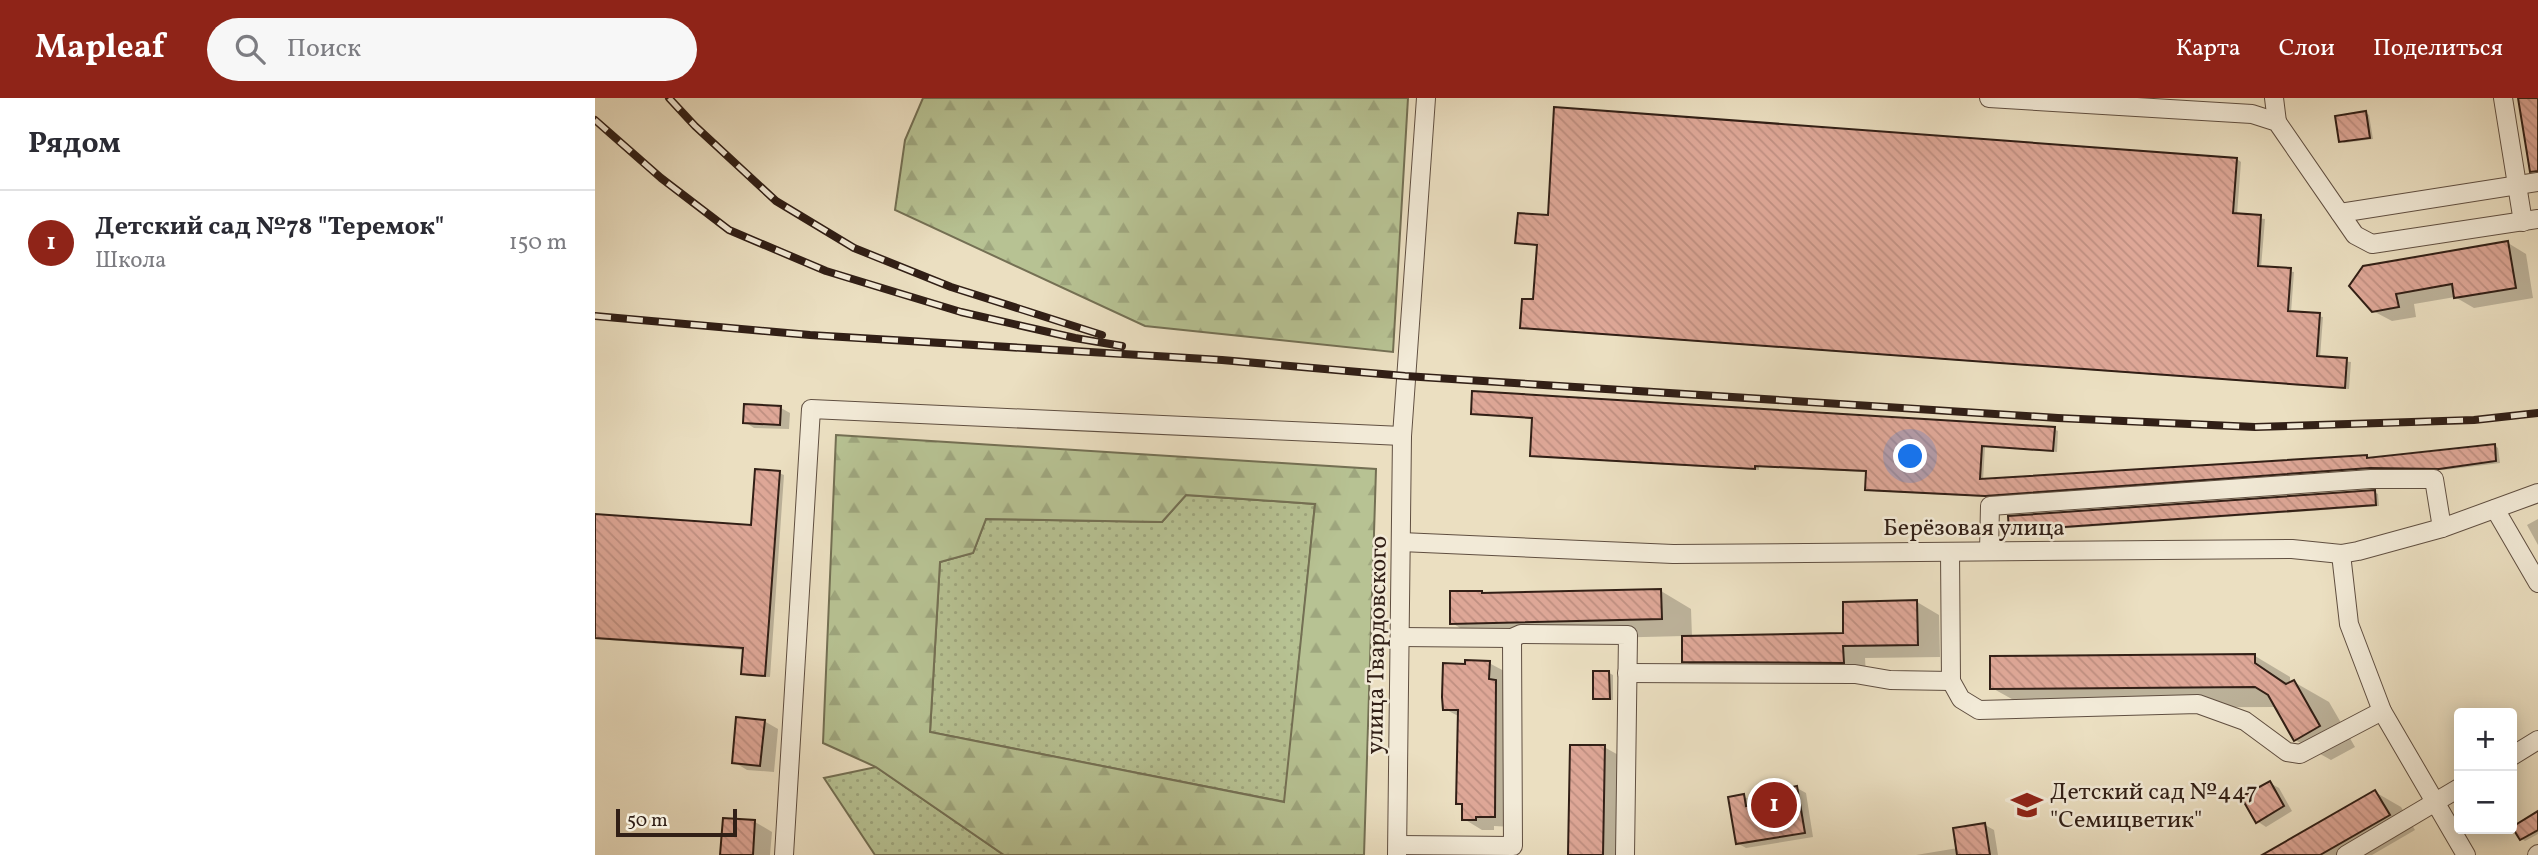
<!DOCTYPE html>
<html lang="ru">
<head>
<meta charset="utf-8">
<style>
	body { margin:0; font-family:Vollkorn,serif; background:#f7f7f7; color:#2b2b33 }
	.controls { position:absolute; right:21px; bottom:21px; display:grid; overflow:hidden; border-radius:7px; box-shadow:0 4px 18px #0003 }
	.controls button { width:63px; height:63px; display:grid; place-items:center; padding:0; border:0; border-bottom:2px solid #e1e1e2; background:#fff; color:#2b2b33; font:35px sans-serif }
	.scale { position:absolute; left:21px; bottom:18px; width:121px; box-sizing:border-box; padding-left:7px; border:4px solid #311f16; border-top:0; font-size:19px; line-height:24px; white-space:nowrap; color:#311f16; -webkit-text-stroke:5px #f2ead7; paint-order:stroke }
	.you { position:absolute; left:1316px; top:359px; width:24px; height:24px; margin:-18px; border:5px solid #fff; border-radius:50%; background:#1a73e8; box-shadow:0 0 0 10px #1a73e833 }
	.badge { display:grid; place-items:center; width:46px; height:46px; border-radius:50%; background:#8f2418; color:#fff; font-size:23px; font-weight:700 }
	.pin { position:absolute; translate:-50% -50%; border:4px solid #fff; box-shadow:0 2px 7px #0006 }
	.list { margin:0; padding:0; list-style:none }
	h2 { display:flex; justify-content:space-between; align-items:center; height:91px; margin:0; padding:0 28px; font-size:30px }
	h2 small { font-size:23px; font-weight:400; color:#7c7c81 }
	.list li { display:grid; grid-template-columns:46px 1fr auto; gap:21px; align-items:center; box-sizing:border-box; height:105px; padding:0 28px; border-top:2px solid #e1e1e2 }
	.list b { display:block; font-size:26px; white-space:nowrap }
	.list p { margin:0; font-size:23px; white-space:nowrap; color:#7c7c81 }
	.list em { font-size:23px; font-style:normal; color:#7c7c81 }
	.icon { flex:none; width:38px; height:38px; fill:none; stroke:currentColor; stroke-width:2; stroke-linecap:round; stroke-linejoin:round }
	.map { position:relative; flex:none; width:1943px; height:757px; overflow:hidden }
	header { display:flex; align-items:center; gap:42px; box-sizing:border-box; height:98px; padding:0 35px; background:#8f2418; color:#fff }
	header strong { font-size:33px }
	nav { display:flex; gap:38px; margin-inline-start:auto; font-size:24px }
	.search { width:490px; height:63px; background:#f7f7f7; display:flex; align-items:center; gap:18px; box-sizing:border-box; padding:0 24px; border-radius:38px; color:#7c7c81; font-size:26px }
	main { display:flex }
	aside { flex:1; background:#fff }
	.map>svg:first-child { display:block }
	.grass { fill:url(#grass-dots); stroke:#747054; stroke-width:2 }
	.forest { fill:url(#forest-firs); stroke:#747054; stroke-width:2; fill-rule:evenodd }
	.shadow { fill:#0003 }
	.building { fill:url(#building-back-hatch); stroke:#311f16; stroke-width:2 }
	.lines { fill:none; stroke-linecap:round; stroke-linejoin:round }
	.minor-casing { stroke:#604f41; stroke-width:20 }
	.minor { stroke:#f2ead7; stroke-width:18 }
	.rail-casing { stroke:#311f16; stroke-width:8 }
	.rail { stroke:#f2ead7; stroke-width:5; stroke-dasharray:16; stroke-linecap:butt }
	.labels { text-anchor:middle; stroke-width:5; stroke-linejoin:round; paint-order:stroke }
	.street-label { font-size:24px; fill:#311f16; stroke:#f2ead7 }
	.poi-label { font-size:24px; fill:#311f16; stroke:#f2ead7; text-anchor:start }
</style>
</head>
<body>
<header>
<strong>Mapleaf</strong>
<div class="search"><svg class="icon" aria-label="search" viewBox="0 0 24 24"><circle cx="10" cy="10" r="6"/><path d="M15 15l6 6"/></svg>Поиск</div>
<nav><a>Карта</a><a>Слои</a><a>Поделиться</a></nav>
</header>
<main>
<aside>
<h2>Рядом<small></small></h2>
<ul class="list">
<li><span class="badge">1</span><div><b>Детский сад №78 &quot;Теремок&quot;</b><p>Школа</p></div><em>150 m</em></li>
</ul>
</aside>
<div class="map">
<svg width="1943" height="757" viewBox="0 0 1943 757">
	<defs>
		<pattern id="grass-dots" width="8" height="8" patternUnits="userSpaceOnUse" patternTransform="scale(1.75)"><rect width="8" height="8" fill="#b7c293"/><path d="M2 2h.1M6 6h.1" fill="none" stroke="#9ea67e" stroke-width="1.8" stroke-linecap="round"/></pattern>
		<pattern id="forest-firs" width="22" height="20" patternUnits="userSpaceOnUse" patternTransform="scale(1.75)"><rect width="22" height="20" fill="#b7c293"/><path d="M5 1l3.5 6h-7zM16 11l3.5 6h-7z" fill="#9ea67e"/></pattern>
		<pattern id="building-back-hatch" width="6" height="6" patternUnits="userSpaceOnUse" patternTransform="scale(1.75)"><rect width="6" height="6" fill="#dea797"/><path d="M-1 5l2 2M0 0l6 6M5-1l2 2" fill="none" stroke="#bf8f81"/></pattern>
	</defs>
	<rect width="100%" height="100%" fill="#ebdfc1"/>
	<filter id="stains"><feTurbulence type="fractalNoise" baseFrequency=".00286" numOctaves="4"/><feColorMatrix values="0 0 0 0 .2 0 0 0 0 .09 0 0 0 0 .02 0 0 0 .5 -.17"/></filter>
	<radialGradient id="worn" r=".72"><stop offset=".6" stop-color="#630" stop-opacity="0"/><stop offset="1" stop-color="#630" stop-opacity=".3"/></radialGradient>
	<g class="grass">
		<path d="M591 397 720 406 690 704 335 634 345 464 378 455 391 421 567 424Z"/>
		<path d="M281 669 409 757H280L229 680Z"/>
	</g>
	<g class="forest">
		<path d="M328 0H813L798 254 550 228 300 112 310 42Z"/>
		<path d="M241 337 781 371 769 757H409L281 669 228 645ZM591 397 720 406 689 704 335 634 345 464 378 455 391 421 567 424Z"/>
	</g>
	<g class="shadow">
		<path d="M1771 15 1774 17 1778 41 1749 45 1746 43Z"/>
		<path d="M1642 61 1646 64 1642 117 1670 121 1666 170 1699 174 1696 215 1728 219 1725 260 1756 264 1754 291 930 231 927 229 940 203 943 148 922 144 955 119Z"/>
		<path d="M1913 145 1931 156 1938 200 1879 210 1860 199 1819 206 1821 219 1797 223 1778 213 1756 188Z"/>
		<path d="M186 310 195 315 194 331 159 330 150 324Z"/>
		<path d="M877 315 1459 331 1463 333 1462 354 1390 349 1388 383 1772 359 1776 361 1899 347 1903 350 1905 365 1849 372 1780 371 1395 399 1276 393 1272 391V374L1164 369V372L940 359 936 357 938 321 881 317Z"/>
		<path d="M184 375 189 377 175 579 152 578 148 575 149 552 0 541V418L158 429Z"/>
		<path d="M1779 394 1783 396 1784 408 1420 434 1416 432Z"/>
		<path d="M1943 421V447L1932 427Z"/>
		<path d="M1066 493 1096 511 1097 539 1250 537 1322 504 1344 517 1345 559 1270 560 1271 577 1111 576 1089 563V538L887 543 857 525 887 495 891 497Z"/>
		<path d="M1660 558 1695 579V586L1699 584 1734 604 1760 649 1736 662 1700 642 1681 609 1433 610 1397 590Z"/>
		<path d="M894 565 913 575 918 729 899 728V732H887L869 721V708L863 705 865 619 850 611 871 567Z"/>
		<path d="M1014 575 1018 577V602H1004L1000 600Z"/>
		<path d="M169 623 183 631 179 674 152 672 139 664Z"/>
		<path d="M1009 649 1036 664 1034 757H974Z"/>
		<path d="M1675 685 1684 690 1697 713 1671 729 1662 723Z"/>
		<path d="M1202 690 1211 695 1218 739 1151 750 1142 745 1148 698 1157 703 1158 709 1192 704Z"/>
		<path d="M1780 694 1806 709 1820 732 1777 757H1671Z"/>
		<path d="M1943 720V736L1930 743 1927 741Z"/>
		<path d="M160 724 177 734 175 757H127Z"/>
		<path d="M1390 727 1399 732 1403 757H1321L1363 750Z"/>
	</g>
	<g class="building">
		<path d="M1923 0H1943V73L1935 74Z"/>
		<path d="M959 9 1642 60 1638 115 1666 117 1663 168 1696 170 1693 213 1725 215 1722 258 1752 260 1750 290 925 230 927 201H938L942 147 920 145 923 115 953 117Z"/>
		<path d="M1771 13 1775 40 1744 44 1740 18Z"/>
		<path d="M1913 143 1921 190 1859 200 1857 186 1801 196 1804 209 1777 214 1754 188 1768 168Z"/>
		<path d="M877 293 1460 329 1458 353 1387 348 1385 381 1772 357V360L1900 346 1901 363 1844 371 1775 370 1390 398 1270 392 1271 373 1160 368V371L935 358 937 320 876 316Z"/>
		<path d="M149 306 186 308 185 327 148 325Z"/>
		<path d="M160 371 185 373 170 578 146 576 148 550 0 540V416L156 427Z"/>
		<path d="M1780 392 1781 407 1414 433 1413 418Z"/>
		<path d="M1066 491 1067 521 855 526V493H887V495Z"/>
		<path d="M1322 502 1323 547 1248 548 1249 565 1087 564V538L1248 535V504Z"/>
		<path d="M1660 556V565L1691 586 1699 582 1725 628 1699 643 1673 597 1660 589 1395 591V558Z"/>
		<path d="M870 562 895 563 894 581 901 582 900 719H881V722H867V706H861L863 612H848L847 599 848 565 870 566Z"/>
		<path d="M998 573H1014L1015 601H998Z"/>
		<path d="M141 619 170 622 165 668 137 665Z"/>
		<path d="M975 647H1010L1008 757H973Z"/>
		<path d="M1675 683 1689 708 1661 725 1646 699Z"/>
		<path d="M1202 688 1210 735 1141 746 1133 699 1149 696 1151 708 1190 702 1188 691Z"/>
		<path d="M1780 692 1795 717 1725 757H1667Z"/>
		<path d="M1943 713V732L1925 742 1917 729Z"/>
		<path d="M128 720 160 722 158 757H125Z"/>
		<path d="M1390 725 1395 757H1362L1358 730Z"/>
	</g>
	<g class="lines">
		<defs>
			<g id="minor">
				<path d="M1394 0 1657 16 1682 24 1760 137 1777 146 1943 121"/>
				<path d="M1679 0 1682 24"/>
				<path d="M1908 0 1928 124"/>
				<path d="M1745 115 1943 84"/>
				<path d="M1900 411 1943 485"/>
				<path d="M806 444 1078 456 1697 451 1746 456 1763 453 1847 430 1943 395"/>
				<path d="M1394 453 1395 408 1776 381H1839L1847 430"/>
				<path d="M1355 454 1356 583 1366 601 1384 612 1603 606 1650 623 1692 654 1705 656 1787 613"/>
				<path d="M1746 456 1754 526 1787 613 1871 757"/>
				<path d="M805 539 917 540 926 536 1033 537 1030 757"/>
				<path d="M1032 575 1260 576 1295 582 1356 583"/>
				<path d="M1917 658 1943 642"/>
				<path d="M803 747 918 748 917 540"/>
				<path d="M189 757 216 311 807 338"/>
				<path d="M802 757 807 338 831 0"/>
				<path d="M1751 757 1864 690"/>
				<path d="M1942 757 1943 756"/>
			</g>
		</defs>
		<use href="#minor" class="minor-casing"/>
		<use href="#minor" class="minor"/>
		<defs>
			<g id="rail">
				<path d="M74 0 100 28 181 103 259 150 356 189 507 237"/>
				<path d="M0 22 66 80 134 132 231 173 366 214 480 240 527 248"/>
				<path d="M0 218 215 237 627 262 810 278 1463 320 1660 329 1879 322 1943 315"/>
			</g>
		</defs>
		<use href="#rail" class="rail-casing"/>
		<use href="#rail" class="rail"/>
	</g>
	<defs>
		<symbol id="school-bare" viewBox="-9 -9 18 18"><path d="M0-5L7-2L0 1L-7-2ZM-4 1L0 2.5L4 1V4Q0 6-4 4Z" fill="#8f2418" stroke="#f2ead7" stroke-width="2.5" paint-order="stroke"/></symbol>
	</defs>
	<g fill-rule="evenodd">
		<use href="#school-bare" x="1410" y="685" width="44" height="44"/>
	</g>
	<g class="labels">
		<g class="street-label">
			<text x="1379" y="437">Берёзовая улица</text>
			<text transform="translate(781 547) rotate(-89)" y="8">улица Твардовского</text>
		</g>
		<g class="poi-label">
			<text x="1455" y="701">Детский сад №447<tspan x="1455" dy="28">"Семицветик"</tspan></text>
		</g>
	</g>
	<rect width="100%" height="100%" filter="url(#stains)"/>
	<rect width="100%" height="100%" fill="url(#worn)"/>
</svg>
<div class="controls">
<button>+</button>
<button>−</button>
</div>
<div class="scale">50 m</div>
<div class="you"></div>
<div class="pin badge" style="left:1179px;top:707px">1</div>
</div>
</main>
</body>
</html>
